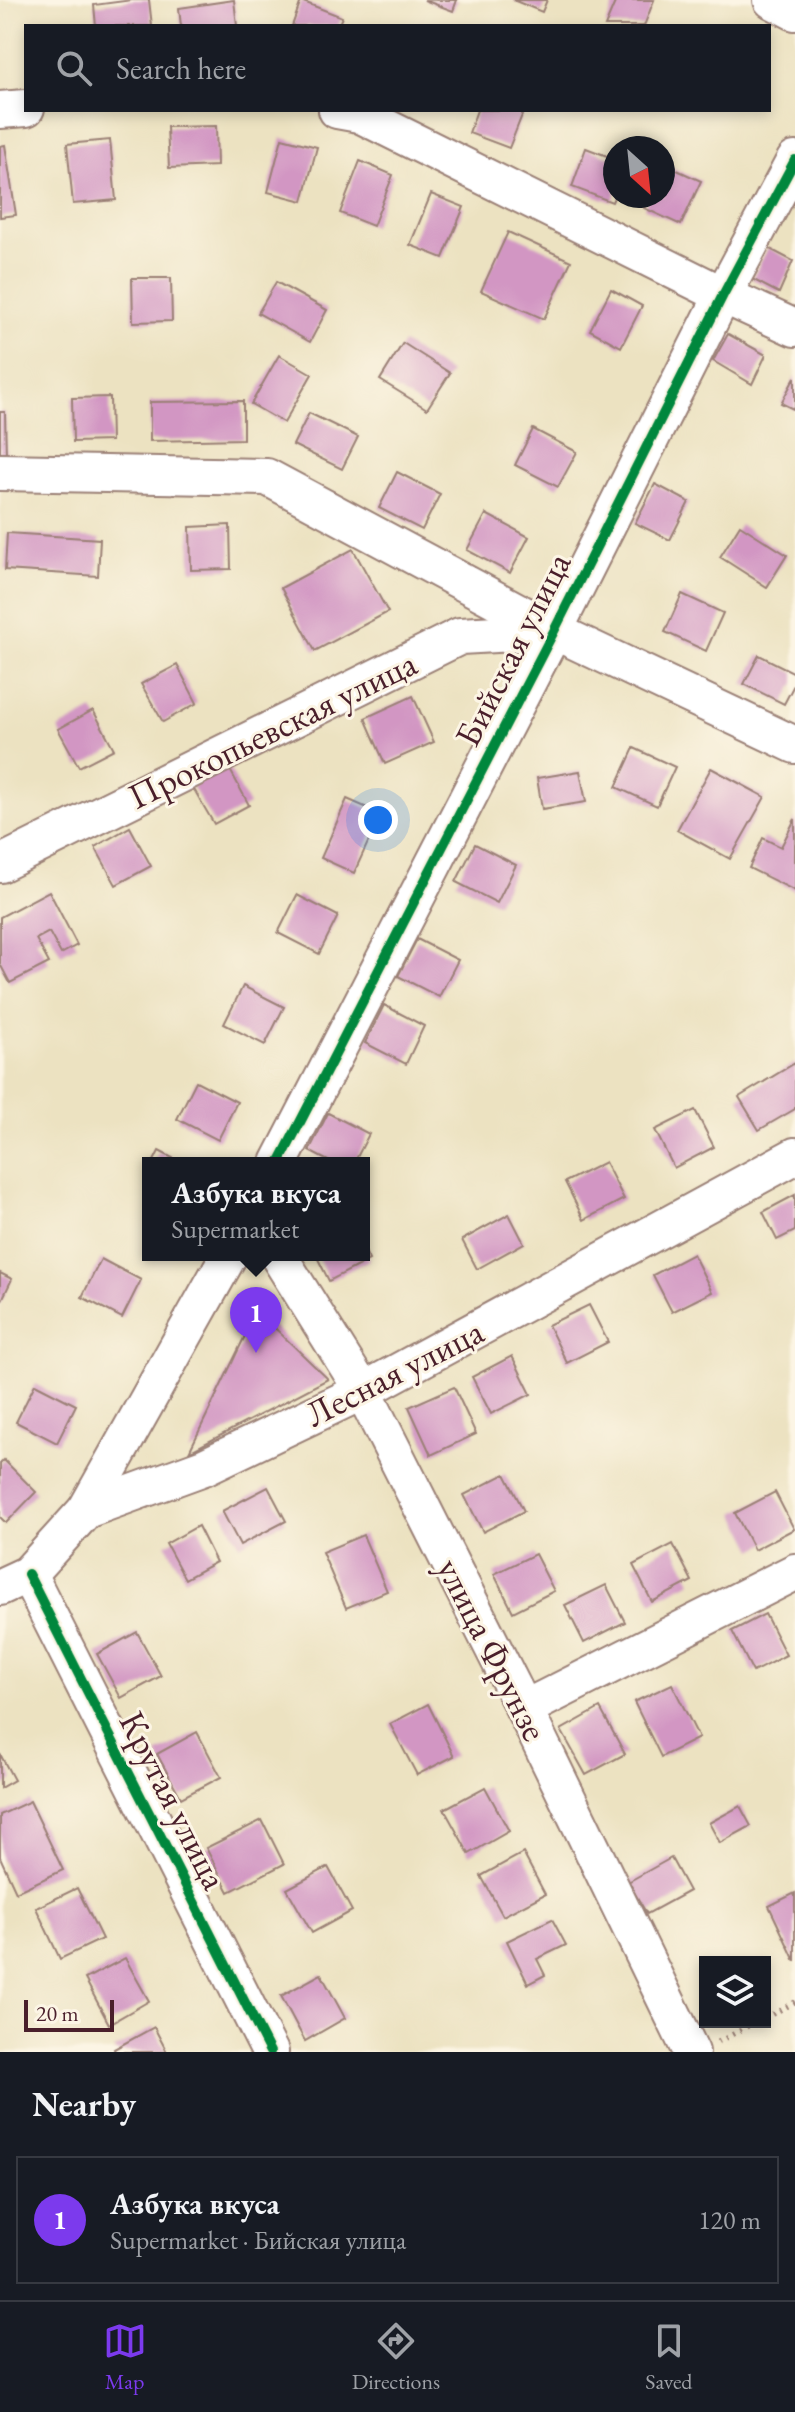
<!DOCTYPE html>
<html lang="en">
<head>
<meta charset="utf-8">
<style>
	body { margin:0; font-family:"EB Garamond",serif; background:#242831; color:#f1f3f6 }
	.controls { position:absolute; right:24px; bottom:24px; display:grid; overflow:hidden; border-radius:0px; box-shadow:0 4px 12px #0003 }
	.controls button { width:72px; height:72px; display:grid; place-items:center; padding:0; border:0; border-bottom:2px solid #363941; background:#171b24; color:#f1f3f6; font:40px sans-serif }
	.compass { position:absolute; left:603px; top:136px; width:72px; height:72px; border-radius:50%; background:#171b24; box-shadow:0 4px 12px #0003; rotate:153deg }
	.scale { position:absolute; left:24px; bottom:20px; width:90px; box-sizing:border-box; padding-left:8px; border:4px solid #4a1f2b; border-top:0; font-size:22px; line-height:28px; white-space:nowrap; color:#4a1f2b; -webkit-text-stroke:6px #fcf5e5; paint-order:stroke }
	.you { position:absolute; left:378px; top:820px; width:28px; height:28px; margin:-20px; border:6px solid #fff; border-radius:50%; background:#1a73e8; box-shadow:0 0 0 12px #1a73e833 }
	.badge { display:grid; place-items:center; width:52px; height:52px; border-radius:50%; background:#7c3aed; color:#fff; font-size:26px; font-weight:700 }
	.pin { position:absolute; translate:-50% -66px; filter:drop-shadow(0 2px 4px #0008) }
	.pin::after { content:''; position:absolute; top:42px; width:28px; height:24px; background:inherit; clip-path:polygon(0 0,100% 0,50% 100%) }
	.popup { position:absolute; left:142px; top:1157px; width:228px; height:104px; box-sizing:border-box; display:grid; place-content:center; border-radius:0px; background:#171b24; filter:drop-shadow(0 2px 6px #0005); font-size:26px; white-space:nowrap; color:#9ea1a6 }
	.popup b { font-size:30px; color:#f1f3f6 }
	.popup::after { content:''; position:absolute; left:50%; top:100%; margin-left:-16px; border:16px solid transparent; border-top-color:#171b24 }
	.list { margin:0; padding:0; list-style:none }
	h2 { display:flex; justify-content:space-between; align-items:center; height:104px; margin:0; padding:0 32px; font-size:34px }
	h2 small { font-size:26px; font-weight:400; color:#9ea1a6 }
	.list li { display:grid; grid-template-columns:52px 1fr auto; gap:24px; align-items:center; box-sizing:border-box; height:128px; margin:0 16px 16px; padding:0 16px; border:2px solid #363941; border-radius:0px }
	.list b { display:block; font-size:30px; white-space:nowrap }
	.list p { margin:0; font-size:26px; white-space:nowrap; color:#9ea1a6 }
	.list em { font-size:26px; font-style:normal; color:#9ea1a6 }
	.icon { flex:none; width:44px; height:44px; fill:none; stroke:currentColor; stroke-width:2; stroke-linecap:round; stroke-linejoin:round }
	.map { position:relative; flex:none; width:795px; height:2052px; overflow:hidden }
	.search { position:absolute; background:#171b24; box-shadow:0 4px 12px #0003; left:24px; right:24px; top:24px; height:88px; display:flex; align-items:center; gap:20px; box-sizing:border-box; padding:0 28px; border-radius:0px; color:#9ea1a6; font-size:30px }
	.sheet { height:248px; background:#171b24 }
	nav { display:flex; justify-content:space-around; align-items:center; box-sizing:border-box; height:112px; border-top:2px solid #363941; background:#171b24; font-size:22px; color:#9ea1a6 }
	nav a { display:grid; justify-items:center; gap:4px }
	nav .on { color:#7c3aed }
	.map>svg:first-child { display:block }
	.building { fill:#d296c3 }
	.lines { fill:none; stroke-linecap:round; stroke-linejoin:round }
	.minor-casing { stroke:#9b8076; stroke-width:40 }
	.path { stroke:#9b8076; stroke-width:5; stroke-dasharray:2 6; stroke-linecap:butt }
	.minor { stroke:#fff; stroke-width:36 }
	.cycleway-casing { stroke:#fcf5e5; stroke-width:15 }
	.cycleway { stroke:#00873e; stroke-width:10 }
	.labels { text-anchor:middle; stroke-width:6; stroke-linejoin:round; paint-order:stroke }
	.street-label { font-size:36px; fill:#4a1f2b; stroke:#fcf5e5 }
</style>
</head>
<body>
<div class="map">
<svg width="795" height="2052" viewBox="0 0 795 2052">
	<rect width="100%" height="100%" fill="#fcf5e5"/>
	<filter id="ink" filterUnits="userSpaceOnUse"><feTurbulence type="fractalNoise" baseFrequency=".0125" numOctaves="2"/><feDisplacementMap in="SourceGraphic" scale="16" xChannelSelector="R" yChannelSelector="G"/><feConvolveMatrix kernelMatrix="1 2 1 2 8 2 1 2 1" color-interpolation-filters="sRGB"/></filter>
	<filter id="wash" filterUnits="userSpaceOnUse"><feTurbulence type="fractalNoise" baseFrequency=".006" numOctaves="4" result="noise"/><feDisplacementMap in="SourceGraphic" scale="32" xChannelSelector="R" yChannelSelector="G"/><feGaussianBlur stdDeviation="1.8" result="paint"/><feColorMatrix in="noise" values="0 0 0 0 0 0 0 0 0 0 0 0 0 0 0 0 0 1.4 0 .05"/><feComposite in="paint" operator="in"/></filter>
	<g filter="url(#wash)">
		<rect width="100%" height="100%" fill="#ece2c1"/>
		<g id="blocks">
			<g class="building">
				<path d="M132 0H149L152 26H96L94 5Z"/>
				<path d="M234 0 237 26H181L179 8Z"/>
				<path d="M424 0H457L453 11Z"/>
				<path d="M513 0H547L542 12Z"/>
				<path d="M616 0H654L644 26H605Z"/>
				<path d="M301 1 342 17 338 26H292Z"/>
				<path d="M477 110H524L509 148 469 133Z"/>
				<path d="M216 126 217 166 169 168 167 127Z"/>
				<path d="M282 138 317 147 303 201 268 192Z"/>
				<path d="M110 140 116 200 73 204 67 144Z"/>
				<path d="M5 145 16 215 0 217V146Z"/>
				<path d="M586 148 615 159V195L612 202 572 187Z"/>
				<path d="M360 161 393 175 373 226 340 213Z"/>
				<path d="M664 164 701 181 681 225 644 208 649 196H663Z"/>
				<path d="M431 194 464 207 443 258 410 245Z"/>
				<path d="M508 232 571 261 544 319 481 291Z"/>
				<path d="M768 248 793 261 779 293 752 279Z"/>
				<path d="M132 278H171L172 321 133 322Z"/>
				<path d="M276 282 327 310 310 342 258 313Z"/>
				<path d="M611 289 642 306 621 347 590 330Z"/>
				<path d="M728 334 766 355 752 384 713 361Z"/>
				<path d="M403 343 450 373 427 409 380 380Z"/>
				<path d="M279 355 312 374 284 423 251 404Z"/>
				<path d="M795 377V410L781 403Z"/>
				<path d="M110 397 111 441 73 442 72 398Z"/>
				<path d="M243 401V439L150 441V402Z"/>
				<path d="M0 412H5L6 456H0Z"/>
				<path d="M309 413 358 437 342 469 293 445Z"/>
				<path d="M533 429 577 452 558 487 515 465Z"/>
				<path d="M397 472 440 494 422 530 379 508Z"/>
				<path d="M655 484 689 502 670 540 635 523Z"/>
				<path d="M486 514 529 537 510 573 467 550Z"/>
				<path d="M230 525 231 569 191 570 190 527Z"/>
				<path d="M740 525 787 555 767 587 720 557Z"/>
				<path d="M7 533 100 539 98 576 5 570Z"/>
				<path d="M353 549 388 612 315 651 281 588Z"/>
				<path d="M682 594 723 613 706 651 665 632Z"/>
				<path d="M759 655 795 673V683L784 704 744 684Z"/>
				<path d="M177 665 197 703 163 722 141 684Z"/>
				<path d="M413 696 434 742 385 764 365 718Z"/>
				<path d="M93 710 114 749 79 767 58 729Z"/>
				<path d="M634 748 675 767 657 806 616 787Z"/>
				<path d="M228 766 249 805 214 824 192 786Z"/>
				<path d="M711 768 765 797 730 859 677 830Z"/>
				<path d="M580 771 586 802 542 809 537 778Z"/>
				<path d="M347 799 381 814 354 873 321 858Z"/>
				<path d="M795 819V891L749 868 763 838 781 847Z"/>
				<path d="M130 827 151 866 116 885 95 847Z"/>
				<path d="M475 844 516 865 497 903 456 882Z"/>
				<path d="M49 891 77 945 61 954 49 932 36 939 49 963 10 983 0 964V917Z"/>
				<path d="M297 895 338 916 319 954 278 933Z"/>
				<path d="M417 939 458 960 439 997 398 976Z"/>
				<path d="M243 986 284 1007 265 1045 224 1024Z"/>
				<path d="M384 1005 424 1026 406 1064 365 1043Z"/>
				<path d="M795 1063V1109L759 1130 739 1097Z"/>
				<path d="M196 1081 237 1102 218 1140 177 1119Z"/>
				<path d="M695 1110 714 1147 674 1168 655 1130Z"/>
				<path d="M328 1113 369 1134 354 1163H332L309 1151Z"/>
				<path d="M159 1151 182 1163H153Z"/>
				<path d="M605 1162 624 1199 584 1220 565 1182Z"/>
				<path d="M795 1195V1231L777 1240 763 1212Z"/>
				<path d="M509 1214 524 1243 477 1269 462 1240Z"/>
				<path d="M364 1249 369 1260 329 1281 316 1255H364Z"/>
				<path d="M693 1254 712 1292 672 1312 653 1275Z"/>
				<path d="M101 1259 141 1280 122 1318 82 1297Z"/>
				<path d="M0 1273 12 1279 0 1304Z"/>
				<path d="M589 1305 608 1342 567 1363 548 1325Z"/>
				<path d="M257 1311 328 1379 189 1452Z"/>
				<path d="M512 1356 531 1394 491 1414 472 1377Z"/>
				<path d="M35 1384 76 1405 57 1443 16 1422Z"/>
				<path d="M454 1387 476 1434 431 1455 409 1407Z"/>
				<path d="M4 1460 36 1492 6 1523 0 1517V1464Z"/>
				<path d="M505 1474 524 1511 483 1532 464 1495Z"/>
				<path d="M268 1487 286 1521 240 1545 222 1511Z"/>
				<path d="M775 1492 794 1529 754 1550 735 1513Z"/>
				<path d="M198 1526 216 1562 185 1579 166 1544Z"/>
				<path d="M363 1535 387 1591 346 1608 322 1552Z"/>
				<path d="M673 1544 692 1581 652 1602 633 1565Z"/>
				<path d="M535 1554 554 1591 513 1612 494 1574Z"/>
				<path d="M606 1585 625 1622 584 1643 565 1605Z"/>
				<path d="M765 1614 786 1655 753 1672 732 1631Z"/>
				<path d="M137 1632 161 1676 121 1698 97 1654Z"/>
				<path d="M672 1684 699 1738 661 1757 634 1702Z"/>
				<path d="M428 1704 454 1756 417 1775 390 1724Z"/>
				<path d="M600 1708 625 1754 586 1775 561 1730Z"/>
				<path d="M197 1732 221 1777 181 1798 157 1754Z"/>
				<path d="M0 1754 14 1780 0 1788Z"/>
				<path d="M485 1787 509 1831 469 1854 444 1809Z"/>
				<path d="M30 1801 63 1870 16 1892 0 1857V1815Z"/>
				<path d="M740 1806 751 1826 720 1843 709 1823Z"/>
				<path d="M262 1820 284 1864 229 1892 206 1848Z"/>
				<path d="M523 1853 545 1894 503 1916 481 1876Z"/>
				<path d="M671 1858 689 1891 647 1914 628 1882Z"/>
				<path d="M328 1867 352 1911 312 1933 287 1889Z"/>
				<path d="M77 1888 102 1939 60 1959 36 1908Z"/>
				<path d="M795 1893V1961L769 1906Z"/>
				<path d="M552 1919 566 1945 537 1959 545 1975 528 1984 507 1941Z"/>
				<path d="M125 1958 149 2001 109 2024 85 1979Z"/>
				<path d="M321 1974 345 2018 305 2041 281 1996Z"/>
				<path d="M154 2027 167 2052H115L114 2049Z"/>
			</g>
		</g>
	</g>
	<g filter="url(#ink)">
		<use href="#blocks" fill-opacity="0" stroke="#9b8076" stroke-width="2"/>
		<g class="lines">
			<defs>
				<g id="minor">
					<path d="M772 0 795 12"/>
					<path d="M0 110 26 108"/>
					<path d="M337 110 359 114 723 295 795 328"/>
					<path d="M0 472 267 477 554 631 795 745"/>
					<path d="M0 864 460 636 552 631"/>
					<path d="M279 1163 554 631 723 295 795 160"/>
					<path d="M278 1255 363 1391 524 1709 691 2052"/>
					<path d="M86 1510 229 1255"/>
					<path d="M28 1574 270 2052"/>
					<path d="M0 1587 28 1574 86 1510 204 1467 363 1391 795 1156"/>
					<path d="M524 1709 795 1572"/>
				</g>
			</defs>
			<use href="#minor" class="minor-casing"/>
			<g class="path">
				<path d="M765 2018 795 2002"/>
				<path d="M718 2042 756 2022"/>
			</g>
			<use href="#minor" class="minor"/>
			<defs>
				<g id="cycleway">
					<path d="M279 1163 554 631 723 295 795 160"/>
					<path d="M28 1574 270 2052"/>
				</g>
			</defs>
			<use href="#cycleway" class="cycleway-casing"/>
			<use href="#cycleway" class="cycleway"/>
		</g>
	</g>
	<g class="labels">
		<g class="street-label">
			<text transform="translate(512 649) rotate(-63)" y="13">Бийская улица</text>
			<text transform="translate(272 729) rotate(-26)" y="13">Прокопьевская улица</text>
			<text transform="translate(394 1372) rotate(-27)" y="13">Лесная улица</text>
			<text transform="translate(493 1649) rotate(63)" y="13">улица Фрунзе</text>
			<text transform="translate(174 1800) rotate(63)" y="13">Крутая улица</text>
		</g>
	</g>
</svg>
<div class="controls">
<button><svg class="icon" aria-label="layers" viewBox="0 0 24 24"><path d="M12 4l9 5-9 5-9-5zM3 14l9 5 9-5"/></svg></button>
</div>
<svg class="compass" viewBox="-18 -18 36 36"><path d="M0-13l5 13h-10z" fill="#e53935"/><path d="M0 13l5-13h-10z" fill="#9ea1a6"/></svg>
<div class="scale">20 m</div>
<div class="you"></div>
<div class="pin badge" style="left:256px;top:1353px">1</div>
<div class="popup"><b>Азбука вкуса</b>Supermarket</div>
<div class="search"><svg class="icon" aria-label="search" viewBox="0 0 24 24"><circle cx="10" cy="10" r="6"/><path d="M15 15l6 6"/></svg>Search here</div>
</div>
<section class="sheet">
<h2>Nearby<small></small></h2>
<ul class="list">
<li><span class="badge">1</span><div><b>Азбука вкуса</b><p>Supermarket · Бийская улица</p></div><em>120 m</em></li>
</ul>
</section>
<nav>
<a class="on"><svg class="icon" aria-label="map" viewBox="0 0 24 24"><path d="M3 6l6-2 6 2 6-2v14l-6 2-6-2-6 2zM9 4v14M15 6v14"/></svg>Map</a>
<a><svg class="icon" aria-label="directions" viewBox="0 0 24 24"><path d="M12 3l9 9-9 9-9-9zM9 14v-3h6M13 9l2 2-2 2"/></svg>Directions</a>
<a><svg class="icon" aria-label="saved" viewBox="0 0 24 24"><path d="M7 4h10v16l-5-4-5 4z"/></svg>Saved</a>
</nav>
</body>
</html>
